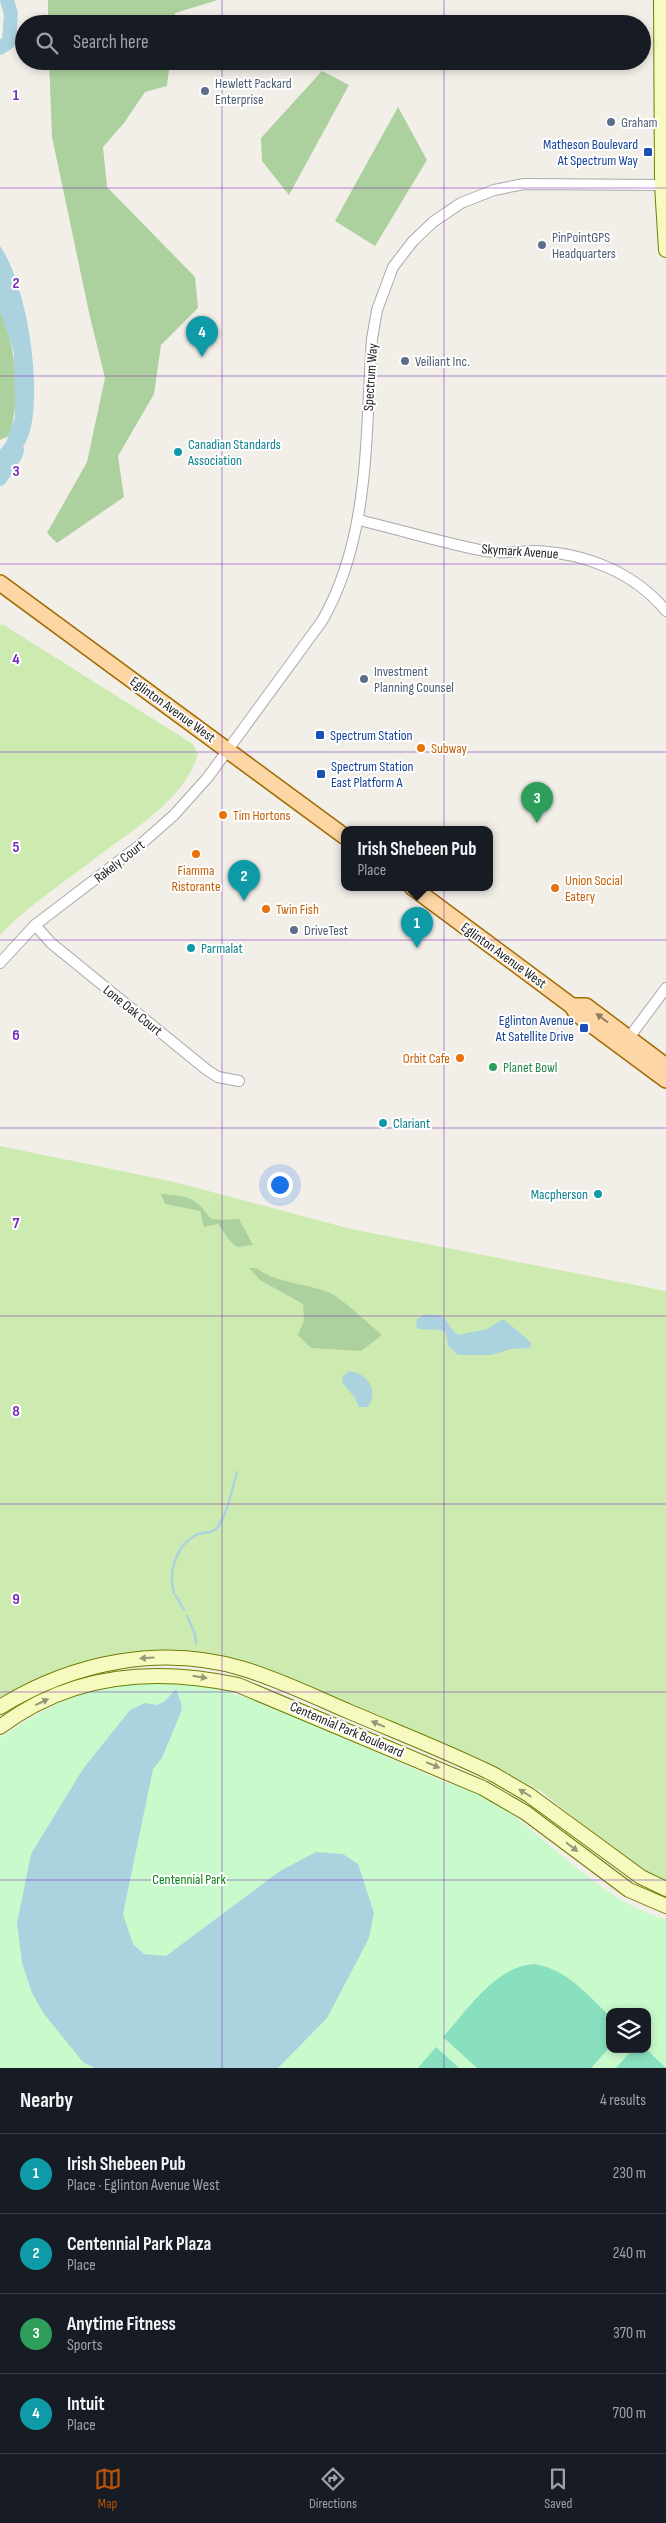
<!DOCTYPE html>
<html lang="en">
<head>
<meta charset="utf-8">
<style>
	body { margin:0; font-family:"Sofia Sans Condensed",sans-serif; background:#20242c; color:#f1f3f6 }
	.controls { position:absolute; right:15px; bottom:15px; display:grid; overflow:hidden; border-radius:10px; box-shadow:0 2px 8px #0003 }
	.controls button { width:45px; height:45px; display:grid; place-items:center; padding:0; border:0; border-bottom:1px solid #363941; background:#171b24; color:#f1f3f6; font:25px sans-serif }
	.you { position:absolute; left:279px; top:1184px; width:18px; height:18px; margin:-12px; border:4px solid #fff; border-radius:50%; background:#1a73e8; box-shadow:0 0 0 8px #1a73e833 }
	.badge { display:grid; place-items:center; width:32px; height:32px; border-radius:50%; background:#b45309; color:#fff; font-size:16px; font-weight:700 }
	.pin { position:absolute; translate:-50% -41px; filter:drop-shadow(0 1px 2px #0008) }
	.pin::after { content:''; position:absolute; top:26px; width:18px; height:15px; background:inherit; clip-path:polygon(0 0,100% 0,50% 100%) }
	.popup { position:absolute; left:341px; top:826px; width:152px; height:65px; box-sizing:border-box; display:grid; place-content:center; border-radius:10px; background:#171b24; filter:drop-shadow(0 1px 4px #0005); font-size:16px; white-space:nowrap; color:#9ea1a6 }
	.popup b { font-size:19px; color:#f1f3f6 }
	.popup::after { content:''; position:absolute; left:50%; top:100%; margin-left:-10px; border:10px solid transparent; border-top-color:#171b24 }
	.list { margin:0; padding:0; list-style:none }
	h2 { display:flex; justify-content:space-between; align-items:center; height:65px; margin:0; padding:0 20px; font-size:21px }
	h2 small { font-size:16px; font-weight:400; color:#9ea1a6 }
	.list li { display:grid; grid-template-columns:32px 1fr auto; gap:15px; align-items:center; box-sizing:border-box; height:80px; padding:0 20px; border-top:1px solid #363941 }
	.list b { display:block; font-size:19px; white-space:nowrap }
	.list p { margin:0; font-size:16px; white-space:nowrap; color:#9ea1a6 }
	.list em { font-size:16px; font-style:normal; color:#9ea1a6 }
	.icon { flex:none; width:28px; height:28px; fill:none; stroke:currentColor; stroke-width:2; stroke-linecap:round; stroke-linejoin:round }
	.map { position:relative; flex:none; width:666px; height:2068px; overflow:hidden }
	.search { position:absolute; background:#171b24; box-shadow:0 2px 8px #0003; left:15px; right:15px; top:15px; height:55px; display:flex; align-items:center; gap:12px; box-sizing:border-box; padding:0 18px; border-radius:28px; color:#9ea1a6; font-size:19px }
	.sheet { height:385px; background:#171b24 }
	nav { display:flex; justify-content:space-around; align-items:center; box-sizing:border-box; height:70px; border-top:1px solid #363941; background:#171b24; font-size:14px; color:#9ea1a6 }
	nav a { display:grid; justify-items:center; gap:2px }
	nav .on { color:#b45309 }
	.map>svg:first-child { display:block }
	.grass { fill:#cdebb0 }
	.forest { fill:#add19e }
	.park { fill:#c8facc; fill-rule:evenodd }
	.pitch { fill:#88e0be }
	.water { fill:#aad3df }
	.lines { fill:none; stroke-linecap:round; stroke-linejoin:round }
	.stream { stroke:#aad3df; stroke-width:2.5 }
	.river { stroke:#aad3df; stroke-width:14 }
	.street-casing { stroke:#a9a9a9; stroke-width:12 }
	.secondary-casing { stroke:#707d05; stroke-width:16 }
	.primary-casing { stroke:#a06b00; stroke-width:18 }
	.street { stroke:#fff; stroke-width:10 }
	.secondary { stroke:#f7fabf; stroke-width:14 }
	.primary { stroke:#fcd6a4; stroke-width:15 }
	.oneway { fill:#8f7c63 }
	.oneway2 { fill:#979978 }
	.grid { fill:none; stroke:#7b2cbf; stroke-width:1; stroke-opacity:0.55 }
	.service-dot { fill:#5c6f8a; stroke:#fff; stroke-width:2 }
	.transit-dot { fill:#1a4fb4; stroke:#fff; stroke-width:2 }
	.culture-dot { fill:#0f9aa8; stroke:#fff; stroke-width:2 }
	.food-dot { fill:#e8710a; stroke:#fff; stroke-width:2 }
	.leisure-dot { fill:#2e9e5b; stroke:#fff; stroke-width:2 }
	.labels { text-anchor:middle; stroke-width:4; stroke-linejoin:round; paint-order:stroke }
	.service-label { font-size:14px; fill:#4e5e75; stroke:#fff; text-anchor:start }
	.transit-label { font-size:14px; fill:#164399; stroke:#fff; text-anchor:end }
	.street-label { font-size:14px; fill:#222; stroke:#fff }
	.culture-label { font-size:14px; fill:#0d838f; stroke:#fff; text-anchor:start }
	.food-label { font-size:14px; fill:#c56008; stroke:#fff; text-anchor:start }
	.leisure-label { font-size:14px; fill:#27864d; stroke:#fff; text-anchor:start }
	.park-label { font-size:14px; fill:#0c8416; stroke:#fff }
	.grid-label { font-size:16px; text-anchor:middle; font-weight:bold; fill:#7b2cbf; stroke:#fff; stroke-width:4; stroke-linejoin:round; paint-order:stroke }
</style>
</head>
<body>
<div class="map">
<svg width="666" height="2068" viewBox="0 0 666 2068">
	<rect width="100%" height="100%" fill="#f2efe9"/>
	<g class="grass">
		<path d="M2 624 193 744 198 754C185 798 137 827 101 854 67 880 30 904 0 935V626Z"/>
		<path d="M0 1146 175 1182 351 1229 666 1291V1882L629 1862 542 1792 479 1758 288 1681 218 1659 108 1657 64 1667 0 1698Z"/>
	</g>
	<g class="forest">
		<path d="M48 0H218L175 13 174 24H48Z"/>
		<path d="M49 61H170L167 86 145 92 124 123 103 147 107 187 195 277 198 308 161 345 154 394 118 456 124 497 57 543 47 533 87 462 105 378 90 317 52 137Z"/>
		<path d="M322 71 349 85 289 195 262 161 261 138Z"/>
		<path d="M398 107 427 160 375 246 335 221Z"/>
		<path d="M0 310C16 349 22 395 9 436L0 440Z"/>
		<path d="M161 1194C185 1196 196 1196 210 1218L221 1220 239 1219 253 1245 237 1247 230 1241 218 1224 204 1227 200 1211 165 1204Z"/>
		<path d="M249 1268H256C276 1283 304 1283 328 1292 342 1298 369 1324 382 1335L361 1351 311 1348 298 1335 304 1320 303 1304 260 1280Z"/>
	</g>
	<path class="park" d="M172 1683 208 1685 265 1704 442 1781C462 1787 481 1794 499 1805 549 1840 607 1905 666 1919V2068H0V1738C36 1714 74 1690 118 1684 135 1681 154 1683 172 1683ZM610 2012H647V2049H610Z"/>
	<g class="pitch">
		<path d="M534 1964C567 1969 586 1994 610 2016V2047L591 2068H477L443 2037C468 2010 494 1967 534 1964Z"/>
		<path d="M436 2047 459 2068H418Z"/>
		<path d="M633 2049H646L666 2068H616Z"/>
	</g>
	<g class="water">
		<path d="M0 246C27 285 42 385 30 431 25 449 12 462 0 475V450L6 442 15 417 14 353 0 310Z"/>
		<path d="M424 1315C452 1313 442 1322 458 1335L487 1329 503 1319C507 1322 529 1340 531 1343L530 1348 511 1349 491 1355H458L448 1345 446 1333 441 1330 418 1329 416 1326 417 1319Z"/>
		<path d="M349 1371C368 1373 379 1391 368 1407H359L355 1398 342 1382 343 1376Z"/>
		<path d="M176 1689 182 1706 181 1712 162 1758 153 1769 123 1914 133 1944 144 1954 166 1956 280 1871 316 1852 343 1854 358 1864 374 1913 369 1938 327 2018 278 2068H95L83 2062 44 2014 32 1993 22 1963 17 1923 31 1854 83 1769 130 1710 145 1703 157 1705 165 1701Z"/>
	</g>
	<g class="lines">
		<g class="stream">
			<path d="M174 1593C168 1572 176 1545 196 1535 203 1531 211 1535 217 1528 228 1513 232 1489 237 1472"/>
			<path d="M176 1596 184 1610"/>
			<path d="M187 1616 195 1634 196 1644"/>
		</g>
		<g class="river">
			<path d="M0 48 9 42 11 14 7 0"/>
			<path d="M0 479 15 456 17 450"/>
		</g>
		<defs>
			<g id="street">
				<path d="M359 520C401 530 443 543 485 551 502 554 518 551 535 551 585 553 634 572 666 611"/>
				<path d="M35 925 51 943 207 1070 218 1077 239 1081"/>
				<path d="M0 963 35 925 140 845 174 815 208 777 322 621C371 536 365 434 372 339L377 310 393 267 413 241 433 222 461 203 494 190 524 184 662 185"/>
				<path d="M625 1043 666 988"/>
			</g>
			<g id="secondary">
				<path d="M661 0 662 185 666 250"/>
				<path d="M0 1707C73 1662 161 1644 244 1669 280 1680 315 1697 350 1712 397 1732 446 1751 493 1774L529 1795 641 1877 666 1889"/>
				<path d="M0 1727C71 1673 154 1667 238 1685L483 1788 526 1813 629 1890 666 1906"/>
			</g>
			<g id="primary">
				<path d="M0 583 344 836"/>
				<path d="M412 887 572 1006 577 1014 666 1080"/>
				<path d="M572 1006H586L666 1066"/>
			</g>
		</defs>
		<use href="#street" class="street-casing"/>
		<use href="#secondary" class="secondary-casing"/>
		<use href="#primary" class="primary-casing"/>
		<use href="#street" class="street"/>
		<use href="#secondary" class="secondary"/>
		<use href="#primary" class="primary"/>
	</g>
	<defs><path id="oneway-solid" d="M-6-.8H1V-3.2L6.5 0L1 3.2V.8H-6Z" transform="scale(1.25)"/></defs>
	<use class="oneway" href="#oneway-solid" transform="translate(602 1018) rotate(-143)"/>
	<g class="oneway2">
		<use href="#oneway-solid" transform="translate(147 1658) rotate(176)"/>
		<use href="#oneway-solid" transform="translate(200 1677) rotate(9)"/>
		<use href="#oneway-solid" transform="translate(42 1702) rotate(-25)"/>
		<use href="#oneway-solid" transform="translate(378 1724) rotate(-157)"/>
		<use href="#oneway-solid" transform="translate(433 1765) rotate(23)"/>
		<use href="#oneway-solid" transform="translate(525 1793) rotate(-149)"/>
		<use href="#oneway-solid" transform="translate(572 1847) rotate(38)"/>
	</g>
	<path class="grid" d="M222 0V24M444 0V24M222 61V2068M444 61V2068M0 188H666M0 376H666M0 564H666M0 752H666M0 940H666M0 1128H666M0 1316H666M0 1504H666M0 1692H666M0 1880H666"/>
	<g class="service-dot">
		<circle cx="205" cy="91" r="5"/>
		<circle cx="611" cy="122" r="5"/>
		<circle cx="542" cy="245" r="5"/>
		<circle cx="405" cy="361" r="5"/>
		<circle cx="364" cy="679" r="5"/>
		<circle cx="294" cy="930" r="5"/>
	</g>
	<g class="transit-dot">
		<rect x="643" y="147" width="10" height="10" rx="2.5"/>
		<rect x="315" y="730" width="10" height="10" rx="2.5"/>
		<rect x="316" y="769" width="10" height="10" rx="2.5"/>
		<rect x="579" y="1023" width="10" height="10" rx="2.5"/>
	</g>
	<g class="culture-dot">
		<circle cx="178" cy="452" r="5"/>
		<circle cx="191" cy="948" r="5"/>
		<circle cx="383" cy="1123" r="5"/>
		<circle cx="598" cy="1194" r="5"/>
	</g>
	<g class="food-dot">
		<circle cx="421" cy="748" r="5"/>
		<circle cx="223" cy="815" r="5"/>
		<circle cx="196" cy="854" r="5"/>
		<circle cx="555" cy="888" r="5"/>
		<circle cx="266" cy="909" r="5"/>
		<circle cx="460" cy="1058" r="5"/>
	</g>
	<circle class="leisure-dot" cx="493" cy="1067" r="5"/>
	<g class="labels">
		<g class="service-label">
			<text x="215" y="88">Hewlett Packard<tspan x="215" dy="16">Enterprise</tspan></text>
			<text x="621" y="127">Graham</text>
			<text x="552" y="242">PinPointGPS<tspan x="552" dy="16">Headquarters</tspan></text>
			<text x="415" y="366">Veiliant Inc.</text>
			<text x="374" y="676">Investment<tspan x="374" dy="16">Planning Counsel</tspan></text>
			<text x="304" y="935">DriveTest</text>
		</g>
		<g class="transit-label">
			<text x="638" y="149">Matheson Boulevard<tspan x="638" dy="16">At Spectrum Way</tspan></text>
			<text x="330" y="740" text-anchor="start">Spectrum Station</text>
			<text x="331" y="771" text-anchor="start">Spectrum Station<tspan x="331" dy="16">East Platform A</tspan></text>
			<text x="574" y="1025">Eglinton Avenue<tspan x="574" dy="16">At Satellite Drive</tspan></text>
		</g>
		<g class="street-label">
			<text transform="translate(370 377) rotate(-86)" y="5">Spectrum Way</text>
			<text transform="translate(520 551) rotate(4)" y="5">Skymark Avenue</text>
			<text transform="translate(173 709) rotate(36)" y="5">Eglinton Avenue West</text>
			<text transform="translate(119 861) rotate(-38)" y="5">Rakely Court</text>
			<text transform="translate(504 955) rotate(36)" y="5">Eglinton Avenue West</text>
			<text transform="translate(133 1010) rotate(39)" y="5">Lone Oak Court</text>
			<text transform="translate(347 1729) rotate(23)" y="5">Centennial Park Boulevard</text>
		</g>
		<g class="culture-label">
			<text x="188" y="449">Canadian Standards<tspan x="188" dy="16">Association</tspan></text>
			<text x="201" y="953">Parmalat</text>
			<text x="393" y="1128">Clariant</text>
			<text x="588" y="1199" text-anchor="end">Macpherson</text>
		</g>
		<g class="food-label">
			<text x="431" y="753">Subway</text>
			<text x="233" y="820">Tim Hortons</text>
			<text x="196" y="875" text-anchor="middle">Fiamma<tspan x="196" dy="16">Ristorante</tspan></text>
			<text x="565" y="885">Union Social<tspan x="565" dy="16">Eatery</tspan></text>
			<text x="276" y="914">Twin Fish</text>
			<text x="450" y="1063" text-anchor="end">Orbit Cafe</text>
		</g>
		<g class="leisure-label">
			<text x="503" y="1072">Planet Bowl</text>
		</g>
		<g class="park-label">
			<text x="189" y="1884">Centennial Park</text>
		</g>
	</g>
	<g class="grid-label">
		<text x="16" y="100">1</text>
		<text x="16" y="288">2</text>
		<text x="16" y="476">3</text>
		<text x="16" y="664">4</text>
		<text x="16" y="852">5</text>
		<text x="16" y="1040">6</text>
		<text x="16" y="1228">7</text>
		<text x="16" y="1416">8</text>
		<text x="16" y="1604">9</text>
	</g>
</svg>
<div class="controls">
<button><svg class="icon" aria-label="layers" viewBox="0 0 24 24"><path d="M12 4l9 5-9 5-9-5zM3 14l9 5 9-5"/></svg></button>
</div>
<div class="you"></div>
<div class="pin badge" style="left:417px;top:948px;background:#0f9aa8">1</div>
<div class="popup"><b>Irish Shebeen Pub</b>Place</div>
<div class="pin badge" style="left:244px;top:901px;background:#0f9aa8">2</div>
<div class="pin badge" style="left:537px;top:823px;background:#2e9e5b">3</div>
<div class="pin badge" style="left:202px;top:357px;background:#0f9aa8">4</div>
<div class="search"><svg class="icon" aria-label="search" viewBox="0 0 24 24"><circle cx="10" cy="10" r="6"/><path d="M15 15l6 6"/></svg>Search here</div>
</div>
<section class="sheet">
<h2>Nearby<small>4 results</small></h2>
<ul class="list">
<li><span class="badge" style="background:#0f9aa8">1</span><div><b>Irish Shebeen Pub</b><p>Place · Eglinton Avenue West</p></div><em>230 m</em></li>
<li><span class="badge" style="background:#0f9aa8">2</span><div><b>Centennial Park Plaza</b><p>Place</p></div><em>240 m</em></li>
<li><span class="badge" style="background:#2e9e5b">3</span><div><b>Anytime Fitness</b><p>Sports</p></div><em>370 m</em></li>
<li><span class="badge" style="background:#0f9aa8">4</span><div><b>Intuit</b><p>Place</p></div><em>700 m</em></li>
</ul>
</section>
<nav>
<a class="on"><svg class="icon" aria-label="map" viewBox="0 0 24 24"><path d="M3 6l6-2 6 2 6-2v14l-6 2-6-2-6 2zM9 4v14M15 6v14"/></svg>Map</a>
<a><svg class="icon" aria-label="directions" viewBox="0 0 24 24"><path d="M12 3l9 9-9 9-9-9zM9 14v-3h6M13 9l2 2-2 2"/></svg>Directions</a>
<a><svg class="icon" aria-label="saved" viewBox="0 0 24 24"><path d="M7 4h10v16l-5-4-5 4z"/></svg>Saved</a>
</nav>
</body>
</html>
